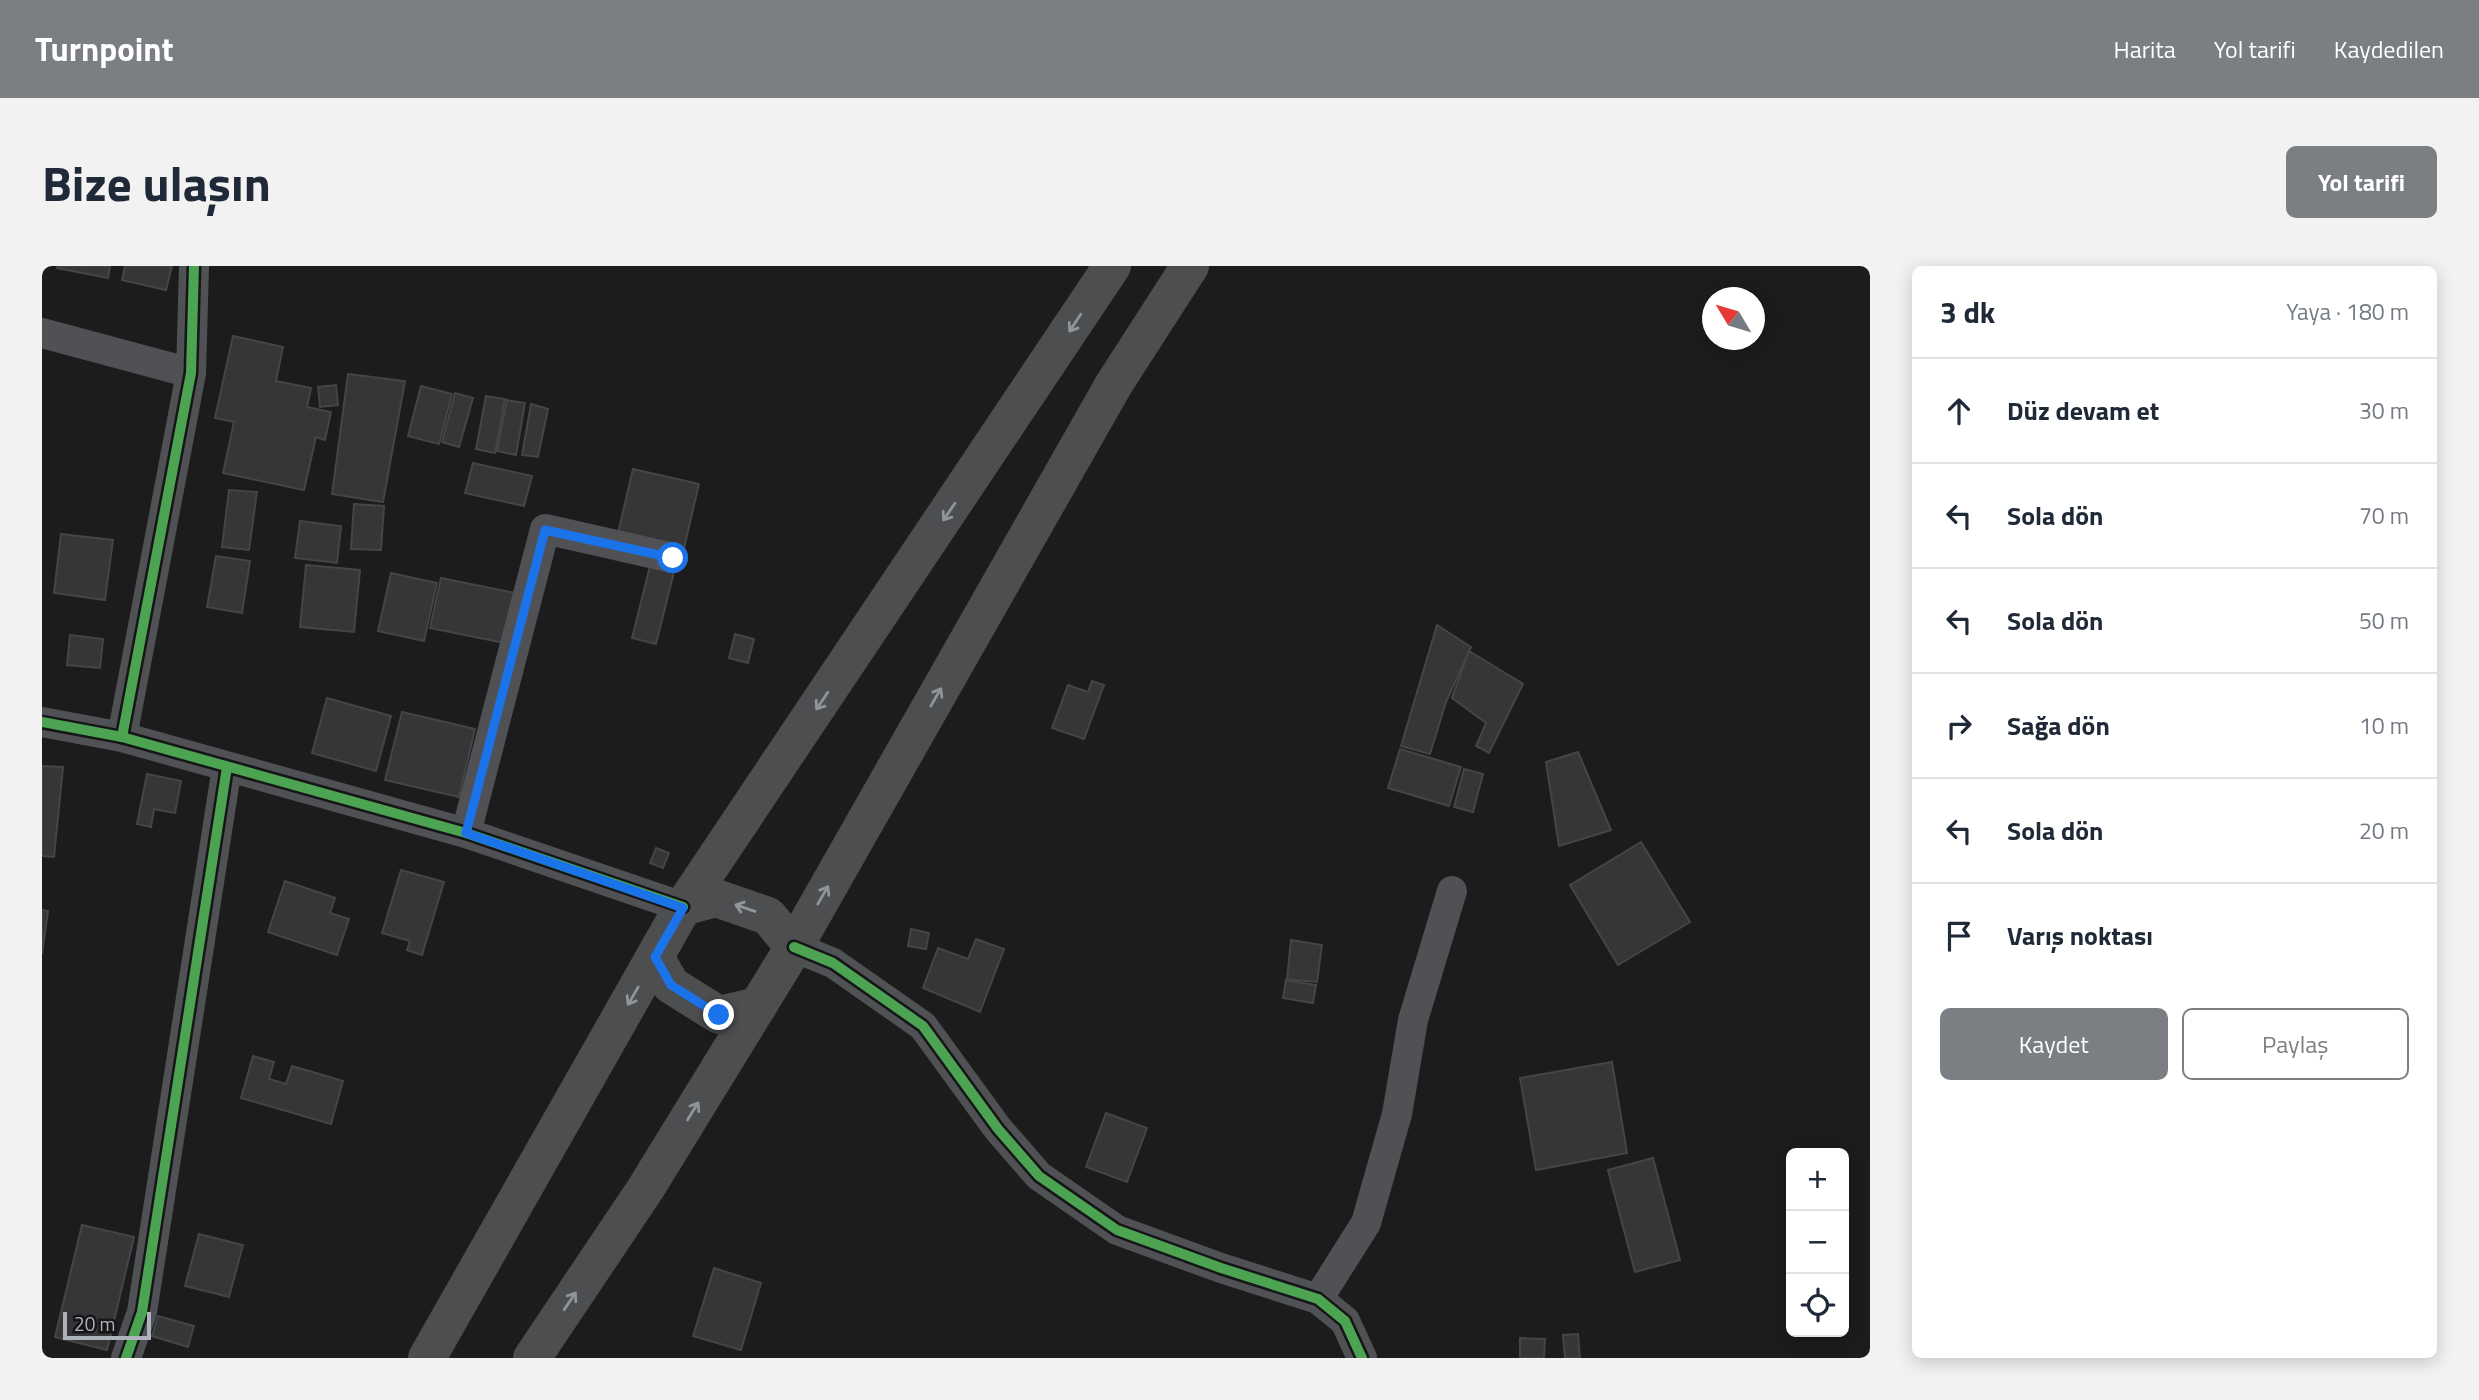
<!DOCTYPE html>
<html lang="tr">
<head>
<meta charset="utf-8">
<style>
	body { margin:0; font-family:"Titillium Web",sans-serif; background:#f2f2f3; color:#1f2937 }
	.controls { position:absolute; right:21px; bottom:21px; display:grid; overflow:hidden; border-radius:10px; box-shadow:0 4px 18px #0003 }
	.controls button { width:63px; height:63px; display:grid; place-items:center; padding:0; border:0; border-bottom:2px solid #e0e1e3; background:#fff; color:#1f2937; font:35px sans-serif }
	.compass { position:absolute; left:1660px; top:21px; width:63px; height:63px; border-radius:50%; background:#fff; box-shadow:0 4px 18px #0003; rotate:308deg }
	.scale { position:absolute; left:21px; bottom:18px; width:88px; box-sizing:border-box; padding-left:7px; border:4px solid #aeb3bb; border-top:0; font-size:19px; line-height:24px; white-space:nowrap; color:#aeb3bb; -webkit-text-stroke:5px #161618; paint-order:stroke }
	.stop { position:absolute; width:21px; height:21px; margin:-16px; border:5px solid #1a73e8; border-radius:50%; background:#fff }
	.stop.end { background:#1a73e8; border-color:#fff; box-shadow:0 2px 7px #0008 }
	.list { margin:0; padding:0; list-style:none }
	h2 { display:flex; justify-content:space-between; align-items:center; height:91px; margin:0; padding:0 28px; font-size:30px }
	h2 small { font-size:23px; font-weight:400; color:#747a83 }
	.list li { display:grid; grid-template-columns:46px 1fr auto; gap:21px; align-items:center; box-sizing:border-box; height:105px; padding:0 28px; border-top:2px solid #e0e1e3 }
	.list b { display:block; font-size:26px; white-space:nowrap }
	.list em { font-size:23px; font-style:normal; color:#747a83 }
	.actions { display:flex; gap:14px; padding:21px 28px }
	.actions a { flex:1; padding:16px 0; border:2px solid #7b7e83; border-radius:10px; text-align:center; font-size:24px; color:#7b7e83 }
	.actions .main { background:#7b7e83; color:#fff }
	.icon { flex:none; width:38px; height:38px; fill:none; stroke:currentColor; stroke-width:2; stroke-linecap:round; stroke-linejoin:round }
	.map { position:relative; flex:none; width:1828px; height:1092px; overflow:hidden; border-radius:10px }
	header { display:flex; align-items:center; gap:42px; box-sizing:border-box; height:98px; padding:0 35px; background:#7b7e83; color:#fff }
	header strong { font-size:33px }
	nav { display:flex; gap:38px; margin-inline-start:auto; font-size:24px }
	.intro { display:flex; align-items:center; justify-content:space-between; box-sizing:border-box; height:168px; padding:0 42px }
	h1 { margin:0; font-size:49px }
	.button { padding:18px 32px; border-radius:10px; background:#7b7e83; color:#fff; font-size:24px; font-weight:700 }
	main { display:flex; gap:42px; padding:0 42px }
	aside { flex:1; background:#fff; border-radius:10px; box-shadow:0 4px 18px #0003 }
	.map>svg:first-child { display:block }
	.building { fill:#363637; stroke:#444548; stroke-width:2 }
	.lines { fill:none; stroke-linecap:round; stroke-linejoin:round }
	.street { stroke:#505154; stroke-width:30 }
	.primary { stroke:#4d4e50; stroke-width:38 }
	.cycleway-casing { stroke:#161618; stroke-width:15 }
	.cycleway { stroke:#4ca352; stroke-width:10 }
	.oneway { stroke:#91959b }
	.route { stroke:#1a73e8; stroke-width:9 }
</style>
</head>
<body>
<header>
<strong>Turnpoint</strong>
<nav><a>Harita</a><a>Yol tarifi</a><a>Kaydedilen</a></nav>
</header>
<div class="intro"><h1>Bize ulaşın</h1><a class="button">Yol tarifi</a></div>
<main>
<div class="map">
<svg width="1828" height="1092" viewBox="0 0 1828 1092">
	<rect width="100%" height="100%" fill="#1c1c1c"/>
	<g class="building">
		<path d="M16 0H68L66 12 15 2Z"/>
		<path d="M83 0H130L124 24 80 14Z"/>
		<path d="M191 70 241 81 234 115 269 122 265 141 289 146 283 174 274 171 262 224 181 207 192 156 173 152Z"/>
		<path d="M306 108 363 115 341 236 290 228Z"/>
		<path d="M294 119 296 139 278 141 276 121Z"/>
		<path d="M379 120 410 128 397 178 366 170Z"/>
		<path d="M413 127 431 132 417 181 400 176Z"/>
		<path d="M444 130 463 133 453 187 434 183Z"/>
		<path d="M465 134 483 137 474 189 455 185Z"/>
		<path d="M489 138 506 143 496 191 480 189Z"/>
		<path d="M431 197 490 210 482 240 423 227Z"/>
		<path d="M591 203 657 218 642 282 576 267Z"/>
		<path d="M187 224 215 226 207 284 180 281Z"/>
		<path d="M312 238 342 240 339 284 309 283Z"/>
		<path d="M258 255 299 260 295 297 253 292Z"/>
		<path d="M19 268 71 274 63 334 12 327Z"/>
		<path d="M174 290 208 295 200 347 165 341Z"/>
		<path d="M609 296 633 302 614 378 590 372Z"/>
		<path d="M264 299 318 304 312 366 258 361Z"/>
		<path d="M349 307 395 317 382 375 336 365Z"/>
		<path d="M399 312 473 327 463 377 388 362Z"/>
		<path d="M1395 359 1429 381 1404 436 1388 488 1359 480Z"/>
		<path d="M693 368 712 373 706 397 687 392Z"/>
		<path d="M28 369 61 373 58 402 25 399Z"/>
		<path d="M1427 385 1481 418 1447 487 1434 480 1444 457 1410 432Z"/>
		<path d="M1050 415 1062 419 1042 473 1010 462 1026 419 1046 426Z"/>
		<path d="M285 432 349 450 334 505 270 487Z"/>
		<path d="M360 446 433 463 417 531 343 514Z"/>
		<path d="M1358 483 1419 501 1407 540 1346 522Z"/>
		<path d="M1536 486 1569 564 1517 580 1504 496Z"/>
		<path d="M0 500 21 501 12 591 0 590Z"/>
		<path d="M1422 503 1441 508 1431 546 1412 541Z"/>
		<path d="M105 508 139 515 133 547 112 543 109 561 95 558Z"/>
		<path d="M1599 576 1648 656 1576 699 1528 619Z"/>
		<path d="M614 582 627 587 621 602 608 597Z"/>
		<path d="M359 604 402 616 380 689 365 684 368 675 340 667Z"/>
		<path d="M243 615 293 632 288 647 307 653 295 689 226 666Z"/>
		<path d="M0 644 6 645 0 688Z"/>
		<path d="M869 663 887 667 884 683 866 680Z"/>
		<path d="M934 673 962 683 938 746 881 722 896 682 926 693Z"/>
		<path d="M1249 674 1280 679 1275 716 1245 713Z"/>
		<path d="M1244 714 1274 719 1271 737 1241 732Z"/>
		<path d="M211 790 232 796 227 813 244 818 250 800 301 815 289 858 199 832Z"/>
		<path d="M1570 796 1585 887 1494 904 1478 812Z"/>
		<path d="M1064 847 1105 862 1085 916 1044 901Z"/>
		<path d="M1611 892 1638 994 1593 1006 1566 904Z"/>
		<path d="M40 959 92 971 65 1084 13 1071Z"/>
		<path d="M157 968 201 979 187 1031 143 1020Z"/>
		<path d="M672 1002 719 1017 699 1084 651 1070Z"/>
		<path d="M116 1050 152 1060 146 1081 110 1070Z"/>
		<path d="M1536 1068 1538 1092H1523L1521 1069Z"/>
		<path d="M1478 1072 1503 1073 1502 1092H1478Z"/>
	</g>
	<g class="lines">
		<g class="street">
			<path d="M0 67 149 107"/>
			<path d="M0 456 80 471 424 567 641 641"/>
			<path d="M80 471 149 107 152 0"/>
			<path d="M424 567 503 263 631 292"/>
			<path d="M752 681 791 697 881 760 956 863 997 910 1075 964 1179 1002 1276 1033 1303 1055 1320 1092"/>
			<path d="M1276 1033 1324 957 1355 848 1371 754 1410 625"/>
			<path d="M84 1092 100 1046 185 501"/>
		</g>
		<g class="primary">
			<path d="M641 641 674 632 726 650 752 681"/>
			<path d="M613 691 629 719 677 749 716 740"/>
			<path d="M385 1092 641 641 1070 0"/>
			<path d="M490 1092 604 922 752 681 1072 118 1148 0"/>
		</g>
		<defs>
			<g id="cycleway">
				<path d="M0 456 80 471 424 567 641 641"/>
				<path d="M80 471 149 107 152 0"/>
				<path d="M752 681 791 697 881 760 956 863 997 910 1075 964 1179 1002 1276 1033 1303 1055 1320 1092"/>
				<path d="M84 1092 100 1046 185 501"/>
			</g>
		</defs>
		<use href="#cycleway" class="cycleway-casing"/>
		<use href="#cycleway" class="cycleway"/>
	</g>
	<defs><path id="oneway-shaft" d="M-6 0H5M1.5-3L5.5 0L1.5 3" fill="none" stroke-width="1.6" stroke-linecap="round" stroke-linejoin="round" transform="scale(1.75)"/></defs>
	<g class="oneway">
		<use href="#oneway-shaft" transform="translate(1033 57) rotate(123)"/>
		<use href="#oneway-shaft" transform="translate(907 246) rotate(124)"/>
		<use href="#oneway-shaft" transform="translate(894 431) rotate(-60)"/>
		<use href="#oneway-shaft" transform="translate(780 435) rotate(124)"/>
		<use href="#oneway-shaft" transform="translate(781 629) rotate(-60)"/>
		<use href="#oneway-shaft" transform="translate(703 642) rotate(-161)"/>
		<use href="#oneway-shaft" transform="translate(591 730) rotate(120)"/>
		<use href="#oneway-shaft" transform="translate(651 845) rotate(-58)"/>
		<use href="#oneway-shaft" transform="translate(528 1035) rotate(-56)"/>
	</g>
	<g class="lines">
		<path class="route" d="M631 292 503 264 424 567 641 642 613 691 629 719 677 749"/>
	</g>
</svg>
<div class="controls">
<button>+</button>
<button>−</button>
<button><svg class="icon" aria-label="locate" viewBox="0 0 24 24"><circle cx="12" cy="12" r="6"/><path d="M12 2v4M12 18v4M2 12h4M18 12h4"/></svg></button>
</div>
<svg class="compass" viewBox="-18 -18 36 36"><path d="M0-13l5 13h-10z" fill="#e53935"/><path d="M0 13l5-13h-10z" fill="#747a83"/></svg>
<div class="scale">20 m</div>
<div class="stop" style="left:631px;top:292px"></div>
<div class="stop end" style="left:677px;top:749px"></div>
</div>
<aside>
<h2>3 dk<small>Yaya · 180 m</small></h2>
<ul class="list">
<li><svg class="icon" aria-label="ahead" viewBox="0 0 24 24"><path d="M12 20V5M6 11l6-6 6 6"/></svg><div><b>Düz devam et</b></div><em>30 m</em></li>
<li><svg class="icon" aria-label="left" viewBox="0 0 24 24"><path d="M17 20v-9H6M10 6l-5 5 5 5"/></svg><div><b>Sola dön</b></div><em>70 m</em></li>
<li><svg class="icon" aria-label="left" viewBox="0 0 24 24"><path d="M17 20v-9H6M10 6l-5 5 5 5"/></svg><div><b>Sola dön</b></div><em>50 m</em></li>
<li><svg class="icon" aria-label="right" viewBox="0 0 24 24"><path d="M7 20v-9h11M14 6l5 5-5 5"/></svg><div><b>Sağa dön</b></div><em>10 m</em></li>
<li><svg class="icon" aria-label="left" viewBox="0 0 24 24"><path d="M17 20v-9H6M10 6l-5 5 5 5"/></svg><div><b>Sola dön</b></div><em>20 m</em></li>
<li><svg class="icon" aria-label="arrive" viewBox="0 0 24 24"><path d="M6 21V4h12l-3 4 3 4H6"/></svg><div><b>Varış noktası</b></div></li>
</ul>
<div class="actions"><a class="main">Kaydet</a><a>Paylaş</a></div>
</aside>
</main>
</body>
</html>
